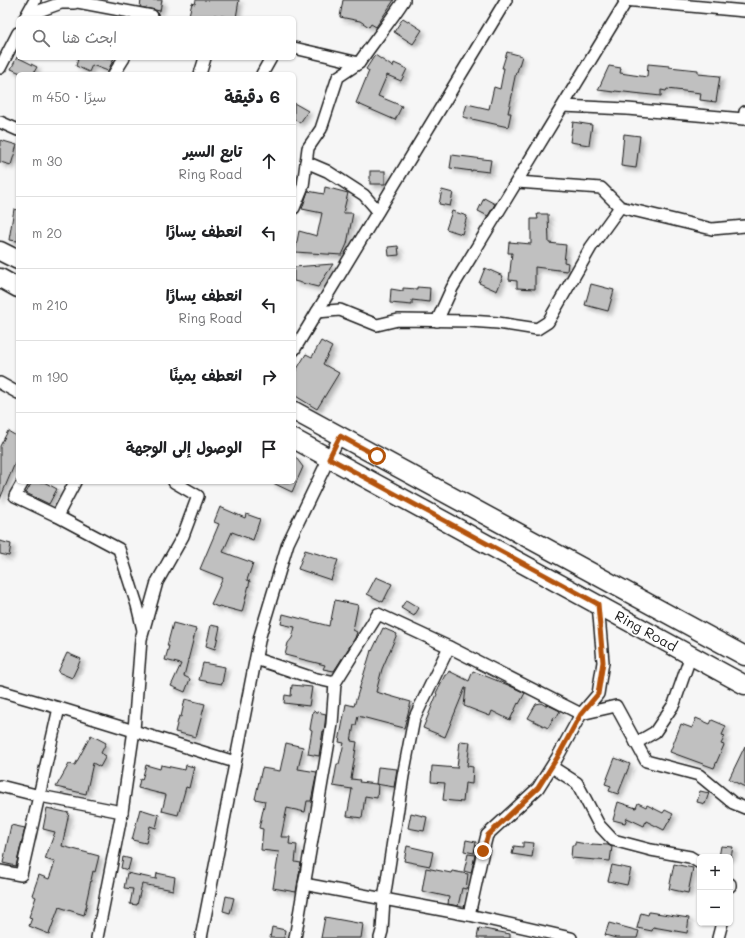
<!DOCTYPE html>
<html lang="ar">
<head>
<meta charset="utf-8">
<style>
	body { margin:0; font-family:Mali,"Playpen Sans Arabic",sans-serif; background:#f2f2f2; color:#202124; direction:rtl }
	.controls { position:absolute; right:12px; bottom:12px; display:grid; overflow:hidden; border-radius:6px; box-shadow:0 1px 3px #0004 }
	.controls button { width:36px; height:36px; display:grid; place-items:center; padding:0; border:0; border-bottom:1px solid #e0e0e0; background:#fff; color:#202124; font:20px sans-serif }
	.stop { position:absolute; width:12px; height:12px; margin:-9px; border:3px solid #b45309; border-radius:50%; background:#fff }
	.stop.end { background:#b45309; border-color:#fff; box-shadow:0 1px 4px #0008 }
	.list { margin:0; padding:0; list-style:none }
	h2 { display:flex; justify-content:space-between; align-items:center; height:52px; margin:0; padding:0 16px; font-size:17px }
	h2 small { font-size:13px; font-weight:400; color:#757577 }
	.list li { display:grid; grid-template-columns:26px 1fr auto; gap:12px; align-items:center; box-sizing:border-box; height:72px; padding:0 16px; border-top:1px solid #e0e0e0 }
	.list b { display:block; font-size:15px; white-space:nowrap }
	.list p { margin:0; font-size:13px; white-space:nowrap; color:#757577 }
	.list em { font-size:13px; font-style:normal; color:#757577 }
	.icon { flex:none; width:22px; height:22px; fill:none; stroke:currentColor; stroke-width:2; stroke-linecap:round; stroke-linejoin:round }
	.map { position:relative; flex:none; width:745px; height:938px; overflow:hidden; direction:ltr }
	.search { position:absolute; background:#fff; box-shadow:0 1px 3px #0004; left:16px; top:16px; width:280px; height:44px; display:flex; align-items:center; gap:10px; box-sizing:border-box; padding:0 14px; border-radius:6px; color:#757577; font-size:15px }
	.panel { position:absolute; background:#fff; box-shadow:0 1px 3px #0004; left:16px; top:72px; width:280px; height:412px; border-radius:6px; direction:rtl }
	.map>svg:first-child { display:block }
	.building { fill:#c0c0c0; stroke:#1c1c1c; filter:url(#shadow) }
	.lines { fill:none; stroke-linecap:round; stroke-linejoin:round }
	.minor-casing { stroke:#1c1c1c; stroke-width:14 }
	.primary-casing { stroke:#1c1c1c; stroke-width:21 }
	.minor { stroke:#fff; stroke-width:11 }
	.primary { stroke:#fff; stroke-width:18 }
	.route { stroke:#b45309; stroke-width:5 }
	.labels { text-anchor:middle; stroke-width:3; stroke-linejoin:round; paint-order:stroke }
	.street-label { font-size:14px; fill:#1c1c1c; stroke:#fff }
</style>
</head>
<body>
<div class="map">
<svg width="745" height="938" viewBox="0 0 745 938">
	<defs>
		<filter id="shadow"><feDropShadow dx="3.5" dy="3.5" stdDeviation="2" flood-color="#0004"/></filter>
	</defs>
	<rect width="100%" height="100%" fill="#f6f6f6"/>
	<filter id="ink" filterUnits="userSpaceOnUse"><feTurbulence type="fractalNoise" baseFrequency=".025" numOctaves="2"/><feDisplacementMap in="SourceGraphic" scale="8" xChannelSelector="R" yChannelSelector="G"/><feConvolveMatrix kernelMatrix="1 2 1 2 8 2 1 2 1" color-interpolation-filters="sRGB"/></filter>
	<g filter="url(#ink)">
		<g class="building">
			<path d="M141 0H162L160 11 140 7Z"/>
			<path d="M196 0H239L236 18 214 15 213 18H208L189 15 192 3 195 4Z"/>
			<path d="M343 0H394L376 27 371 24 369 27 360 21 340 17Z"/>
			<path d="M403 18 422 30 413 44 394 32Z"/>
			<path d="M507 52 522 56 517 72H516L512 91H513L508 113H511L508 127 463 117 467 104 489 109 494 87 500 89 504 68H502Z"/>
			<path d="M375 55 393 67 394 63 407 69 401 81 387 75 378 96 402 106 395 120 356 103 369 71 366 69Z"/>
			<path d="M17 57 37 67 33 74H23L11 69Z"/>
			<path d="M76 58H114L108 71 92 65 89 72 76 66 78 59Z"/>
			<path d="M648 64 669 66V67L698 70V74L720 76 716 102 700 100 701 93 667 89 666 91 661 90V96L615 91 614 92 598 90 609 66 621 68 620 73 647 77Z"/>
			<path d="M294 103 308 111 300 123 294 119Z"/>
			<path d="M573 122 592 125 589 145 570 142Z"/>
			<path d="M624 134 640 136 636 168 621 166Z"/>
			<path d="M0 140 17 145 11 165 0 162Z"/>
			<path d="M452 155 491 160 489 172 472 170V171L450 168Z"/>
			<rect x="370" y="171" width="15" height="13"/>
			<path d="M325 187 348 193 343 213H353L347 244 342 255 295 252 299 231 317 236 322 213 302 209 308 191 324 194Z"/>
			<path d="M442 190 453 193 450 206 439 204Z"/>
			<path d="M484 198 495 204 488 216 478 211Z"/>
			<path d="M14 209 18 210V241L9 240Z"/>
			<path d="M452 211 467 216 462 234 446 229Z"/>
			<path d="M537 214H548L549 243 566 245 564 262 568 263 567 271 535 267V289L517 288V281L509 280 512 253H508L509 242 531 244V219H538Z"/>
			<path d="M398 246 399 255 389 256 388 247Z"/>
			<path d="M333 264 318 287 294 281V267Z"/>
			<path d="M485 268 503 276 497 291 479 283Z"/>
			<path d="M591 284 614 290 608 311 585 305Z"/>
			<path d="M417 287 430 288 429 302 412 300V305L390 303 391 289 403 291V288L417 289Z"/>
			<path d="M321 341 332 347 323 364 339 373 317 409 294 395V374L306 354 312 357Z"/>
			<path d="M8 431 18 437V456L0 499V446Z"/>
			<path d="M294 455 303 467 292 492 271 482H294Z"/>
			<path d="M32 482H44L57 489 49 504 26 493Z"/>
			<path d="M220 507 245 518 246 514 260 519 253 540 232 532 223 552 253 563 247 580 250 581 242 612 219 606 218 607 211 604 223 578 200 569 219 524 214 522Z"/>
			<path d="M0 541 11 544 9 556 0 554Z"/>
			<path d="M305 550 338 560 331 580 298 569Z"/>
			<path d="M376 577 392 584 383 602 367 594Z"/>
			<path d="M335 600 358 605 353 630 357 632 355 638 334 671 323 669 325 665 285 655 288 643 292 638 295 627 281 624 283 614 329 626 330 620H331Z"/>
			<path d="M406 600 419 608 414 616 401 608Z"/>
			<path d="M173 623 196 629 184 676 190 679 185 692 171 686 181 664 165 660 169 646H167Z"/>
			<path d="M211 625 220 627 215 649 206 646Z"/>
			<path d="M383 628 397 634 382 669 376 692 411 702 404 728 358 716 356 725H354L351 741 357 742 351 779 360 780 359 782 376 784 378 767 397 769 394 787 376 784 378 785 377 798 365 796 362 818 347 816 352 789 333 786 337 764H339L344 743 339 742 346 704 354 706 370 654 371 650 372 651Z"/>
			<path d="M67 653 81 659 72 678 58 672Z"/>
			<path d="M203 663 225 667 222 684 199 680Z"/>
			<path d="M449 671 469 681 473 671 508 685 525 693 519 704 518 703 510 720 492 711 490 716 464 706 466 688H465L445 737 423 728 437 694 436 693 445 675H447Z"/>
			<path d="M292 685 312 687 309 706 284 703 285 695 291 696Z"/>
			<path d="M185 699 205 704 196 737 175 732 179 716 181 717Z"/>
			<path d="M541 703 546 706V704L560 711 556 718 554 717 548 728 528 718 536 704Z"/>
			<path d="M313 711 326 714 324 732 323 731 319 756 308 754 312 730 310 729Z"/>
			<path d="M696 718 710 724 712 720 726 726 722 735 725 736 721 744 724 745 714 768 670 752 681 724 692 728Z"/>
			<path d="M91 735 106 743 101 753 106 756 100 767 93 763 86 794 56 787 69 764 75 765Z"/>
			<path d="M460 741 470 742 467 766 473 767 472 784 465 783 463 802 443 800 445 783 431 782 432 766 457 768Z"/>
			<path d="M286 743 303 747 298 769 317 772 311 801H307L305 812 287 808 281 837H290L289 844 297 845 295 862 301 863 296 892 273 888 279 852 261 850 263 829 259 828 265 801 255 799 262 768 280 771Z"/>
			<path d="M745 746V787L729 779Z"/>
			<path d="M615 758 630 764 618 794 609 791 611 786 605 784Z"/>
			<path d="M146 765 160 769 161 765 185 770 186 765 194 767 189 788 186 787 178 815 162 811 166 795 138 788 140 779 142 780Z"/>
			<path d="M700 791 709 793 705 804 697 802Z"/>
			<path d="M618 802 636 808 638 803 646 807 647 805 663 813 665 810 673 814 664 830 646 821 644 826 627 818 625 823 613 820Z"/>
			<path d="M47 808 69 813 62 846 99 856 95 872 93 871 86 903H87L84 915 59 907 49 934 29 926 32 918 29 917 36 897 32 895 39 875 49 879 55 862 45 859 55 832 43 829Z"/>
			<path d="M140 809 159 815 156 828 150 826 146 843 132 840Z"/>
			<path d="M411 813 427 817 424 831 408 828Z"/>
			<path d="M11 825 25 828 16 866 3 863Z"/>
			<path d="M466 840 476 842 474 853 464 851Z"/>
			<path d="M523 842 534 843 532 857 512 854 514 846 523 847Z"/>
			<path d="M575 842 592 845V844L608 845 612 847 610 861 571 858 572 845H575Z"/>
			<path d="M407 846 433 852 430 866 404 861Z"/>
			<path d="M721 846 733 847 731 857H719Z"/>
			<path d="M468 854 475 855 471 873 464 871Z"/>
			<path d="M123 857 131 859 128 870 121 868Z"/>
			<path d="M674 864 693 868 688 893 669 889Z"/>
			<path d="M612 865 631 869 627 885 608 881Z"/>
			<path d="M426 868 451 873 452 871 468 874 466 889 462 888 458 906 448 904 449 897 422 891Z"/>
			<path d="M127 873 156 879 157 873 175 877 173 890 142 884 137 905 130 904 133 889 124 888Z"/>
			<path d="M226 896 234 898 230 913 223 911Z"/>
			<path d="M649 912 689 918 687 933 653 927 652 931 637 928 641 913 648 915Z"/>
			<path d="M325 917 363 924 361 938H321Z"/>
			<path d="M609 923 639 931 637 938H616L605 935Z"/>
			<path d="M272 927 285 930 284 938H270Z"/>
			<path d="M479 928 510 934V938H477Z"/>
		</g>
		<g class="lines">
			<defs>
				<g id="minor">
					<path d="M67 0 152 16"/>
					<path d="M624 0 745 11"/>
					<path d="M25 18 35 0"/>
					<path d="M31 18 39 11 61 3H74"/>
					<path d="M294 48 359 63 338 77 321 129 308 148 303 186 294 208"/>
					<path d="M359 63C373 42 390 22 404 0"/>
					<path d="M0 68 18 33"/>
					<path d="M114 74 124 58"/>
					<path d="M200 74 205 58"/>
					<path d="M262 74 271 58"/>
					<path d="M563 106 627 109 744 119 745 112"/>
					<path d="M0 122 18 130"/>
					<path d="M306 162 327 171 364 195 378 211"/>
					<path d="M517 182 601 188 620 207 712 229 745 226"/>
					<path d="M317 312 340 310 377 325 398 320 469 321 498 323 537 329 548 322 591 247 620 207"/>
					<path d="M437 321 452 288 627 0"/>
					<path d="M294 350 506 0"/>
					<path d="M0 383 18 393"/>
					<path d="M23 482 15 496 57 516 119 549 137 605 143 630"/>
					<path d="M57 516 75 482"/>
					<path d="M256 659 313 678 335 683 332 724 295 938"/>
					<path d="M335 683 378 614 449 647"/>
					<path d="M0 691 59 708 235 762"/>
					<path d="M636 743 655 732 674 704 691 655"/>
					<path d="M552 767 577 783 599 825 613 840 651 850 690 857 700 863"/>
					<path d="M0 786 40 796 122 812"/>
					<path d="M0 871 21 875 59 708"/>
					<path d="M304 884 469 915 571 938"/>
					<path d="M730 884V886"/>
					<path d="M469 915 483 851 487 835 538 788 557 758 581 714 598 694 603 662 598 604"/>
					<path d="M97 938 122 812 134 730 141 639 157 582 183 536 198 496 174 482"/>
					<path d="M201 938 260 636 288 543 329 458 340 436"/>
					<path d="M380 938 382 931 384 899 403 776 414 719 449 647 581 714 616 706 646 761 699 775 733 803 745 808"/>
					<path d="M718 938 722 923"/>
				</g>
				<g id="primary">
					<path d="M0 251 18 260"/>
					<path d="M0 278 18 288"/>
					<path d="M294 411 745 656"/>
					<path d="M294 439 745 685"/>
				</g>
			</defs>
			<use href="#minor" class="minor-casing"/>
			<use href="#primary" class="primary-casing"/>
			<use href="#minor" class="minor"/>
			<use href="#primary" class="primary"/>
		</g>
	</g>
	<g class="lines" filter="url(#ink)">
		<path class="route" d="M377 456 340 436 329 458 598 604 603 662 598 694 581 714 557 758 538 788 488 835 483 851"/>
	</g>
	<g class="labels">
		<g class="street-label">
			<text transform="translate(646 631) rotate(29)" y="5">Ring Road</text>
		</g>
	</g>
</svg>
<div class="controls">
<button>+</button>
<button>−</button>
</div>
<div class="stop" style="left:377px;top:456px"></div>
<div class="stop end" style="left:483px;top:851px"></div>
<div class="search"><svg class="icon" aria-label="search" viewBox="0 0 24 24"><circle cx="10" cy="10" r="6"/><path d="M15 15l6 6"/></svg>ابحث هنا</div>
<section class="panel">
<h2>6 دقيقة<small>سيرًا · 450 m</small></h2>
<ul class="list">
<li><svg class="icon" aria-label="ahead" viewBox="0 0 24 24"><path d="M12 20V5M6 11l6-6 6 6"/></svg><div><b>تابع السير</b><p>Ring Road</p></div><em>30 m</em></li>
<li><svg class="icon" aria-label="left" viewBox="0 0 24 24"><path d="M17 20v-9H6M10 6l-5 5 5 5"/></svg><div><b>انعطف يسارًا</b></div><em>20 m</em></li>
<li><svg class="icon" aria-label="left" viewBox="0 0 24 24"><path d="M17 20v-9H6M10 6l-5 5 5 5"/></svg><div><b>انعطف يسارًا</b><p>Ring Road</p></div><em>210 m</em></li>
<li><svg class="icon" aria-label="right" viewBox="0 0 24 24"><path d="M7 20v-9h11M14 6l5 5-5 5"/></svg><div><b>انعطف يمينًا</b></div><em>190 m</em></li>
<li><svg class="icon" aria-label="arrive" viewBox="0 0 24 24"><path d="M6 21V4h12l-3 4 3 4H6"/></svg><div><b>الوصول إلى الوجهة</b></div></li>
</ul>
</section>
</div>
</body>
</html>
